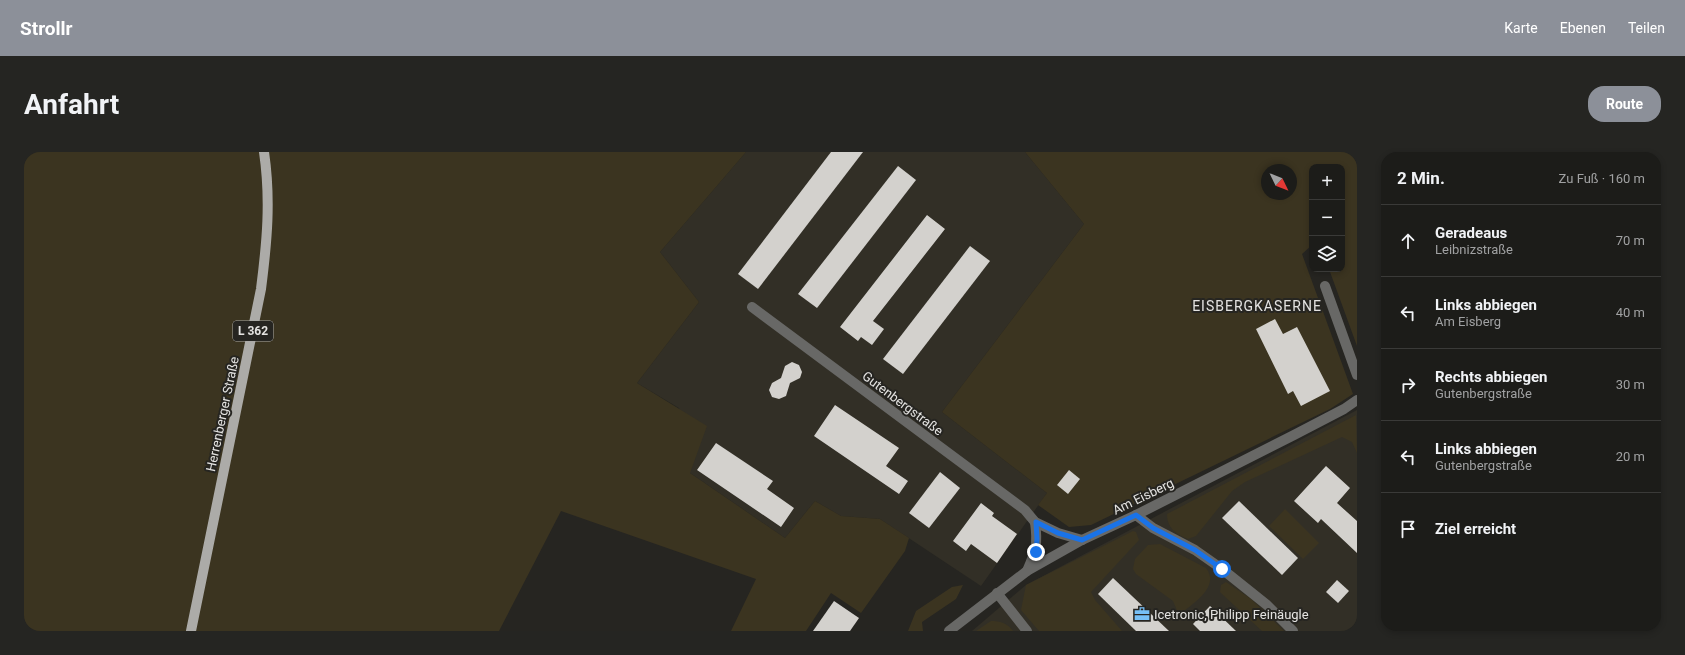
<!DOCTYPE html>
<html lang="de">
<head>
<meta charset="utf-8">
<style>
	body { margin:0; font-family:Roboto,sans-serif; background:#252522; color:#f1f3f6 }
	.controls { position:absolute; right:12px; top:12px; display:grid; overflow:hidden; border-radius:8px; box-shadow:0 2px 6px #0003 }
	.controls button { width:36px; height:36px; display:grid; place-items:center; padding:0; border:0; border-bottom:1px solid #3a3a38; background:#1c1c19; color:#f1f3f6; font:20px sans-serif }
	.compass { position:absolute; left:1237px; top:12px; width:36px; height:36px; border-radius:50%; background:#1c1c19; box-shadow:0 2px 6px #0003; rotate:133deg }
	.stop { position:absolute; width:12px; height:12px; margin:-9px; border:3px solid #1a73e8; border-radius:50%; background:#fff }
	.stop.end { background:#1a73e8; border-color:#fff; box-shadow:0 1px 4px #0008 }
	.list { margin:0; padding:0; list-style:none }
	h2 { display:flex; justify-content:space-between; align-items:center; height:52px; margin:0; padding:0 16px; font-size:17px }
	h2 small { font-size:13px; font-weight:400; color:#a0a1a2 }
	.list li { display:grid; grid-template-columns:26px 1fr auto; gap:12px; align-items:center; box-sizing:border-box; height:72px; padding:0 16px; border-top:1px solid #3a3a38 }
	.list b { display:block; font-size:15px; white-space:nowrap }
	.list p { margin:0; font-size:13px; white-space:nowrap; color:#a0a1a2 }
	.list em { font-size:13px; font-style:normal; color:#a0a1a2 }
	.icon { flex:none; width:22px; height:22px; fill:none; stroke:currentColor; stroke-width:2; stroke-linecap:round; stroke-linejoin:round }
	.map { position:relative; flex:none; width:1333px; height:479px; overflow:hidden; border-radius:16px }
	header { display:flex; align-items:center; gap:24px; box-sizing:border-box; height:56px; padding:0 20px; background:#8c9099; color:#fff }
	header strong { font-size:19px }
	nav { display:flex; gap:22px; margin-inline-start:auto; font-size:14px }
	.intro { display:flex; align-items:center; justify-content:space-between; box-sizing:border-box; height:96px; padding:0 24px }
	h1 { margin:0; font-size:28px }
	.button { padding:10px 18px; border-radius:16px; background:#8c9099; color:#fff; font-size:14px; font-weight:700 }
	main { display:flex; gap:24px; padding:0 24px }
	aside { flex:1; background:#1c1c19; border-radius:16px; box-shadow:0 2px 6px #0003 }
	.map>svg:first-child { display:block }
	.built { fill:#322f26 }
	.green { fill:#3b3420; fill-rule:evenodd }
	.building { fill:#d3d1cd }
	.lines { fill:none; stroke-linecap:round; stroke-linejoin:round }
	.street { stroke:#686866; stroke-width:10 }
	.primary { stroke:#acaba8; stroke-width:10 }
	.route { stroke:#1a73e8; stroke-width:5 }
	.labels { text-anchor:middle; stroke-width:4; stroke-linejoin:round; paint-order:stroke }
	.shield { fill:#262521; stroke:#abaaa7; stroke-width:1 }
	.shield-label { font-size:12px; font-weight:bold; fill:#e4e3e1 }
	.street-label { font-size:13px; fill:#e4e3e1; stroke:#262521 }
	.poi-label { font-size:13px; fill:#e4e3e1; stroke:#262521; text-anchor:start }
	.neighbourhood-label { font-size:14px; letter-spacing:1px; fill:#e4e3e1; stroke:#262521 }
</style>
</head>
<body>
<header>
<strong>Strollr</strong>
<nav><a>Karte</a><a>Ebenen</a><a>Teilen</a></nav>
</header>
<div class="intro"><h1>Anfahrt</h1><a class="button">Route</a></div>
<main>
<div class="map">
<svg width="1333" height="479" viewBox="0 0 1333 479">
	<rect width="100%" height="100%" fill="#262521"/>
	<g class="built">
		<path d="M722 0H1001L1060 72 918 260 1023 341 957 434 856 367 817 364 791 349 761 386 666 321 655 256 613 231 675 150 636 100Z"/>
		<path d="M1333 258V479H948L1002 433Z"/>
	</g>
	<g class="green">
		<path d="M0 0H722L636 100 675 150 613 231 683 274 666 321 761 386 791 349 817 364 856 367 885 386 881 399 837 461 807 441 782 479H707L732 427 537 359 475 479H0Z"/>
		<path d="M1001 0H1333V194L1305 117H1318V15H1288V93L1278 102 1329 242 1306 257 1067 373 1045 375 1014 353 1023 341 918 260 1060 72ZM1243 18H1267V42H1243Z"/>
		<path d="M1332 263 1333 301 1328 290 1318 285 1221 330 1208 339 1172 384 1164 387C1152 382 1143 376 1143 362Z"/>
		<path d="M1261 357 1295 391 1279 407 1245 374Z"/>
		<path d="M1109 379 1112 380 1115 388 1067 440 1071 448 1098 479H1015L997 458 1002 433Z"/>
		<path d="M1136 392 1182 416C1197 435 1168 452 1155 463L1149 449 1112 422 1109 417 1111 407 1124 393Z"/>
		<path d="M1202 430 1227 447 1260 479H1238L1198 442 1196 440 1197 433Z"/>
		<path d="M939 433 932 447 898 470 899 479H884L892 459 928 435Z"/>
		<path d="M967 469C976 469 983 471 989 479H952Z"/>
	</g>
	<g class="building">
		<path d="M807 0H839L734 137 714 122Z"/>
		<path d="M874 14 892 28 793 156 774 142Z"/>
		<path d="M903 63 921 77 849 169 860 177 848 193 837 185 834 189 816 175Z"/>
		<path d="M946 94 966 109 879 222 859 207Z"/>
		<path d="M1251 167 1259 182 1273 175 1306 239 1277 254 1269 239 1264 242 1232 177Z"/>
		<path d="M768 210 775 213 778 220 776 226 766 231 762 244 755 247 748 245 745 238 748 231 757 226 761 214Z"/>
		<path d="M811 253 875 296 862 314 884 329 875 342 790 284Z"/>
		<path d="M692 291 749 329 743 337 770 356 757 375 673 318Z"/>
		<path d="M1302 314 1326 336 1313 351 1333 369V401L1297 367 1294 371 1270 349Z"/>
		<path d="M1045 318 1056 327 1044 342 1033 333Z"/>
		<path d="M916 320 936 336 905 376 885 361Z"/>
		<path d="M1215 349 1274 406 1258 423 1198 366Z"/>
		<path d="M957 351 970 361 968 364 993 382 973 411 947 392 942 399 929 389Z"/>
		<path d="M1089 426 1145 479H1112L1074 442Z"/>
		<path d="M1313 428 1325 439 1314 451 1302 440Z"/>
		<path d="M810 449 835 466 826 479H789Z"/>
		<path d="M1186 454 1212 479H1176L1169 472Z"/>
	</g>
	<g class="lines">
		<g class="street">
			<path d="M1301 134 1333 223"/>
			<path d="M728 155 1001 358 1011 370 1034 381 1058 388"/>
			<path d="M1112 363 1129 376 1171 398 1198 417 1243 453 1269 479"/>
			<path d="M1003 419C1012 399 1014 392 1011 370"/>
			<path d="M973 441 1003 479"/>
			<path d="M925 479 1003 419 1058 388 1112 363 1270 283 1320 257 1333 248"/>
		</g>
		<path class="primary" d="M167 479 237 137C243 90 247 48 240 0"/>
	</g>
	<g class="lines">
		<path class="route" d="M1012 400 1013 387 1012 370 1034 381 1058 388 1112 363 1129 376 1171 398 1198 417"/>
	</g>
	<defs>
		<symbol id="office-bare" viewBox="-9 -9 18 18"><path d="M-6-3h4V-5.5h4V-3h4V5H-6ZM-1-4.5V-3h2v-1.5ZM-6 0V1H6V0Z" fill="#76c0f7" stroke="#262521" stroke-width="2.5" paint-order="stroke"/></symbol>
	</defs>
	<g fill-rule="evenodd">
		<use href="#office-bare" x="1107" y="451" width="22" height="22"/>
	</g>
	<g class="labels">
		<rect class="shield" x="209" y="169" width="40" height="20" rx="3"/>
		<g class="shield-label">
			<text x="229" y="183">L 362</text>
		</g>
		<g class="street-label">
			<text transform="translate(879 251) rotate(37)" y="5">Gutenbergstraße</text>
			<text transform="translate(198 262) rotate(-78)" y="5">Herrenberger Straße</text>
			<text transform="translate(1119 344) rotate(-26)" y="5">Am Eisberg</text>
		</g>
		<g class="poi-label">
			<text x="1130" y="467">Icetronic, Philipp Feinäugle</text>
		</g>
		<g class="neighbourhood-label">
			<text x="1233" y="159">EISBERGKASERNE</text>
		</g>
	</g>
</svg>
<div class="controls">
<button>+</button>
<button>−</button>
<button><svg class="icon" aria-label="layers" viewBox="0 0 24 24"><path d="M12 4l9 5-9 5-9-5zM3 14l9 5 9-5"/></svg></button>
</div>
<svg class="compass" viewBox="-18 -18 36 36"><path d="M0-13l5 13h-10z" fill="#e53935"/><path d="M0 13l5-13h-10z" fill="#a0a1a2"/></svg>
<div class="stop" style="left:1198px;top:417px"></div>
<div class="stop end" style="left:1012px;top:400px"></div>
</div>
<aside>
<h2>2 Min.<small>Zu Fuß · 160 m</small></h2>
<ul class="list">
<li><svg class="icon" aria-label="ahead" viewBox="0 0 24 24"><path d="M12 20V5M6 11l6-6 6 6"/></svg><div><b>Geradeaus</b><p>Leibnizstraße</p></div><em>70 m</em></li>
<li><svg class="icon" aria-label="left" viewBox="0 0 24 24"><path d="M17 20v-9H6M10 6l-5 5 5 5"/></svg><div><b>Links abbiegen</b><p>Am Eisberg</p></div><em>40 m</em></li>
<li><svg class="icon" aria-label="right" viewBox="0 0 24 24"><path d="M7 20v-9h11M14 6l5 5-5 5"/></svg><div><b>Rechts abbiegen</b><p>Gutenbergstraße</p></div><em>30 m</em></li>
<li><svg class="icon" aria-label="left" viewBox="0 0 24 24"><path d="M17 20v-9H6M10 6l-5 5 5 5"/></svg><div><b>Links abbiegen</b><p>Gutenbergstraße</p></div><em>20 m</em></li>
<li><svg class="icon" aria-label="arrive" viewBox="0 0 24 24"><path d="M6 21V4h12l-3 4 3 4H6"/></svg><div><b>Ziel erreicht</b></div></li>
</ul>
</aside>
</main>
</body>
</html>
